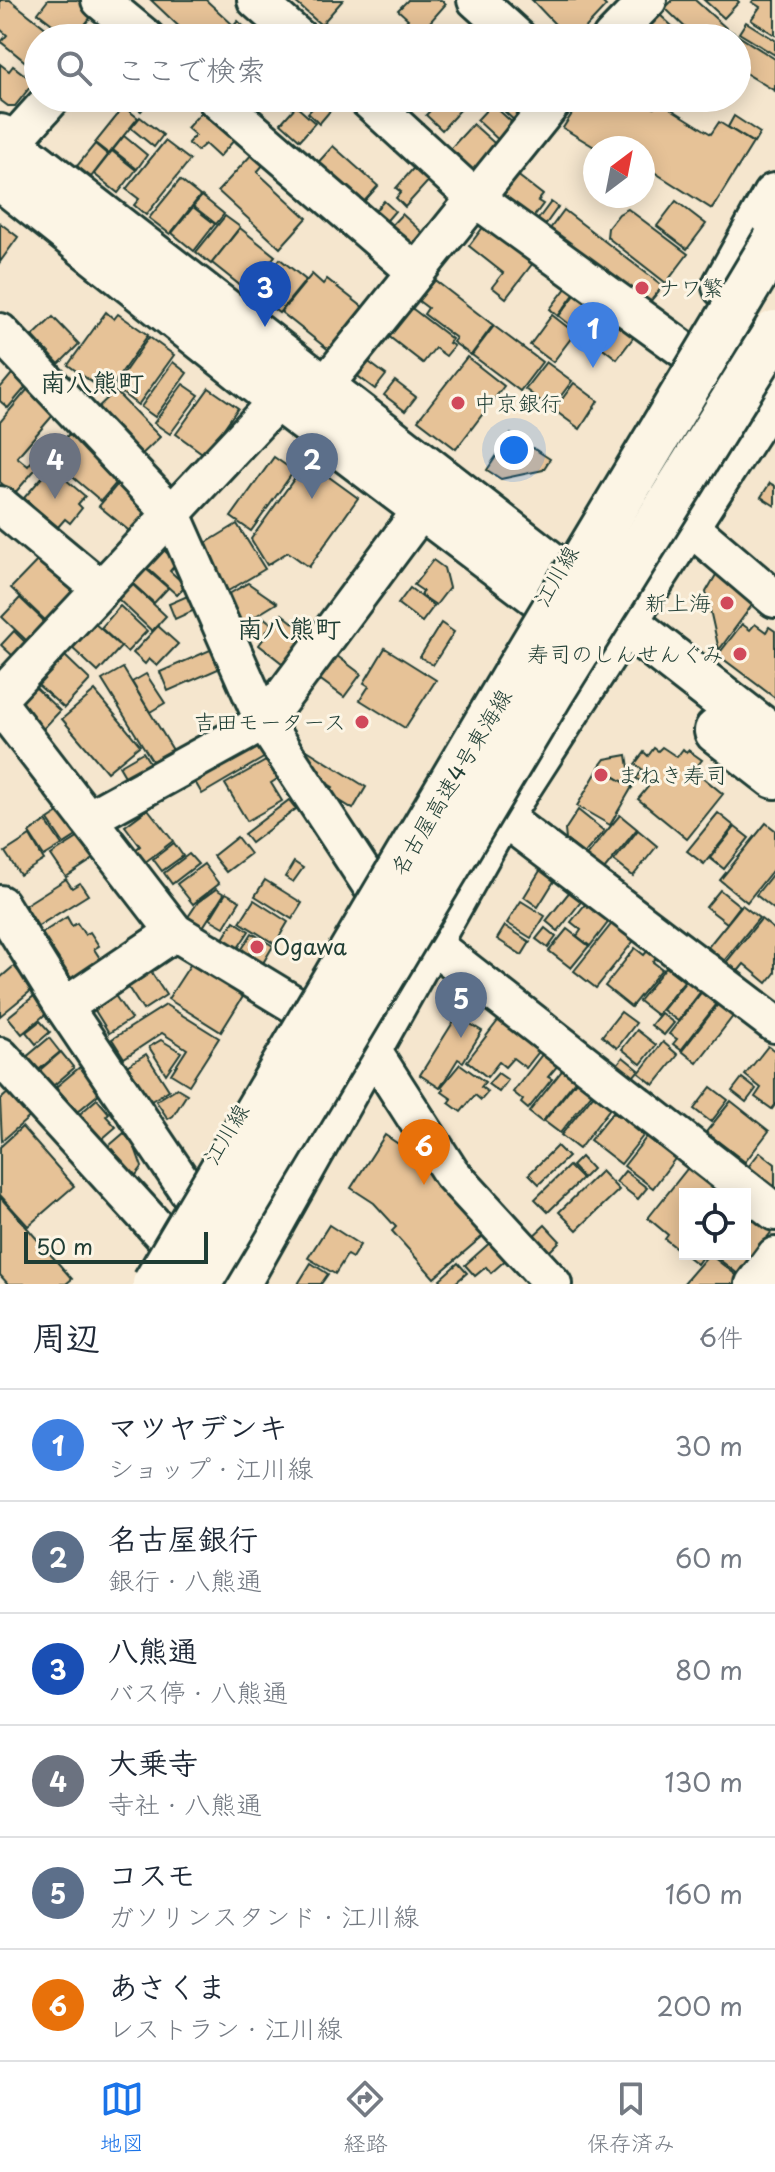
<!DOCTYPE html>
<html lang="ja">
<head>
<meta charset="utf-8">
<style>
	body { margin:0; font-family:"Playpen Sans","Klee One",sans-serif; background:#f6f6f7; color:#1f2937 }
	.controls { position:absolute; right:24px; bottom:24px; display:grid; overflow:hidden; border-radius:0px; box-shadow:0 4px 20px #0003 }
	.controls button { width:72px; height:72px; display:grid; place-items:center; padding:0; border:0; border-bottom:2px solid #e0e1e3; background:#fff; color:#1f2937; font:40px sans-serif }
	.compass { position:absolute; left:583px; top:136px; width:72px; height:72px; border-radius:50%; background:#fff; box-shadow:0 4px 20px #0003; rotate:32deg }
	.scale { position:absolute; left:24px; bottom:20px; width:184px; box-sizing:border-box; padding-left:8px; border:4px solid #1f3d34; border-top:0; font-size:22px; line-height:28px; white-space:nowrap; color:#1f3d34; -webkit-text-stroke:6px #fcf5e5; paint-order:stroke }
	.you { position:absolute; left:514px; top:450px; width:28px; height:28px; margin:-20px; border:6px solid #fff; border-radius:50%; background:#1a73e8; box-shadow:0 0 0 12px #1a73e833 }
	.badge { display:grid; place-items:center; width:52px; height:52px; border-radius:50%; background:#1a73e8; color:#fff; font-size:26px; font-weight:700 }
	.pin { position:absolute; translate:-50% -66px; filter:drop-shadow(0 2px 4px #0008) }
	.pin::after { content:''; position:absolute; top:42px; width:28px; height:24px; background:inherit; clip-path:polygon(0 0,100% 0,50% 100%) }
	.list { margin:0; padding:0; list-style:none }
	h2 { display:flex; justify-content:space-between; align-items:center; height:104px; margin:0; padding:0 32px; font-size:34px }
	h2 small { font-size:26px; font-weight:400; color:#747a83 }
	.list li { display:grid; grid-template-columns:52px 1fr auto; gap:24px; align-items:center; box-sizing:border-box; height:112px; padding:0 32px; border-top:2px solid #e0e1e3 }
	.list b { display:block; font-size:30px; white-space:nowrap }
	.list p { margin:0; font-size:26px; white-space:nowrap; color:#747a83 }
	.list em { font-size:26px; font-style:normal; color:#747a83 }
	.icon { flex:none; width:44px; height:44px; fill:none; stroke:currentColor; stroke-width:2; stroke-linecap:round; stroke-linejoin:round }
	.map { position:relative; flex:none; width:775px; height:1284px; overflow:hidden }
	.search { position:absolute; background:#fff; box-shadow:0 4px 20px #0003; left:24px; right:24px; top:24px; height:88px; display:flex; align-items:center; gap:20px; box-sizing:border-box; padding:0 28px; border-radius:44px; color:#747a83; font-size:30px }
	.sheet { height:776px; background:#fff }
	nav { display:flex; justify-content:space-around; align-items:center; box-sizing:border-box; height:112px; border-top:2px solid #e0e1e3; background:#fff; font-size:22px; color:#747a83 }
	nav a { display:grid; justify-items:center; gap:4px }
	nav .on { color:#1a73e8 }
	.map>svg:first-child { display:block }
	.building { fill:#e6c297; stroke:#1f3d34; stroke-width:2 }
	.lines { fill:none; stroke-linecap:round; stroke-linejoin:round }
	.minor-casing { stroke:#1f3d34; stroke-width:42 }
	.major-casing { stroke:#1f3d34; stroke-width:50 }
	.minor { stroke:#fcf5e5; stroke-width:36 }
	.major { stroke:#fcf5e5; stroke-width:44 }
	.highway-bridge-casing { stroke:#1f3d34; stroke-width:50; stroke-linecap:butt }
	.highway-bridge { stroke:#fcf5e5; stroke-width:44 }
	.poi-dot { fill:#d1495b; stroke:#fcf5e5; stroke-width:3 }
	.labels { text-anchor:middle; stroke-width:6; stroke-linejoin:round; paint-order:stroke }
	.poi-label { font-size:22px; fill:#1f3d34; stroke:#fcf5e5; text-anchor:start }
	.street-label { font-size:22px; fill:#1f3d34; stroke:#fcf5e5 }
	.quarter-label { font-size:26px; font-weight:bold; fill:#1f3d34; stroke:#fcf5e5 }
</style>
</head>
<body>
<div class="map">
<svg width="775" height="1284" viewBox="0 0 775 1284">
	<rect width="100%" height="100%" fill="#f5e6ce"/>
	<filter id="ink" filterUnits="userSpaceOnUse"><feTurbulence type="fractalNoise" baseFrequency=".0125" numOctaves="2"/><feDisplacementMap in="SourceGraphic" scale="16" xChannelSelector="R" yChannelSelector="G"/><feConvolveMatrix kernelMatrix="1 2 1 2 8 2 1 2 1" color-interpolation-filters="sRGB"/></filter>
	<g filter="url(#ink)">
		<g class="building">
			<path d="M0 0H10L57 37 38 38V62L33 68 1 42 7 35 0 29Z"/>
			<path d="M48 0H77L94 13 74 38H70L38 13Z"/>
			<path d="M151 0H206L232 24 220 38H191Z"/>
			<path d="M293 0H343L321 25Z"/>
			<path d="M408 0H441L446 4 416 38H411L400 28 408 19 398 10Z"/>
			<path d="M532 0H600L606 6 576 38H568Z"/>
			<path d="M673 0H695L726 28 775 59V91L737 68V38H696L665 8Z"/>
			<path d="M704 0H737L739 2 724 18Z"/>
			<path d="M754 0H775V35L751 20 760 7 752 2Z"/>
			<path d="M659 14 685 38H655L646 29Z"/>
			<path d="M238 21 256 38H223Z"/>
			<path d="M746 22 775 40V55L739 33Z"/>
			<path d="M0 64 9 71 13 66 34 82 15 106H8L0 100Z"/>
			<path d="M128 98H143L148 102 141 111 126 100Z"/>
			<path d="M442 98H471L442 130 426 115Z"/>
			<path d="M517 98H540L517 123 505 112Z"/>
			<path d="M582 98H638L654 108 661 98H667L665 105 711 134 719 122 753 143 712 209 643 165V148H596L563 128Z"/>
			<path d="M319 101 330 111 319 124 308 113Z"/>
			<path d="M492 104 518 128 503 144 477 120Z"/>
			<path d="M296 106 315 123 300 140 281 123Z"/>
			<path d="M124 107 138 118 109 154 95 143Z"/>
			<path d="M205 108 237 137 219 157 205 144 197 151 188 143 195 135 187 128Z"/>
			<path d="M734 116 760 133 754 143 728 127Z"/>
			<path d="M140 117 163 135 154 147 131 128Z"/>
			<path d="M473 124 501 149 474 178 454 160 458 155 450 149Z"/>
			<path d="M124 136 147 155 137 169 113 150Z"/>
			<path d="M165 141 190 160 146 215 134 205 139 199 126 189Z"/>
			<path d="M95 144 108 155 91 177 77 166Z"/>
			<path d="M333 146 378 186 360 206 315 166Z"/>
			<path d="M112 151 136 170 118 193 94 174Z"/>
			<path d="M254 152 265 163 257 172 307 218 280 248 218 191Z"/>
			<path d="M418 163 432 177 405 207 396 198 401 192 396 188Z"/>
			<path d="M516 174 543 195 538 201 543 204 532 219 500 195Z"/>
			<path d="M180 180 200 196 170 234 149 218Z"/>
			<path d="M202 196 224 214 216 224 193 206Z"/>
			<path d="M384 201 395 211 382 226 371 215Z"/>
			<path d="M676 201 706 224 687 249 657 226Z"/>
			<path d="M551 202 558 207 543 228 536 222Z"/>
			<path d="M193 207 215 224 194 251 172 233Z"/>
			<path d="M628 209 688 254 666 283 607 237 608 228 619 214Z"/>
			<path d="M564 210 663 286 645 308 547 233Z"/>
			<path d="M402 214 424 234 410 249 388 229Z"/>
			<path d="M225 216 240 227 211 264 196 252Z"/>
			<path d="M487 222 536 259 506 298 492 287 503 273 469 246Z"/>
			<path d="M0 223 18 237 0 262Z"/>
			<path d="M240 228 275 256 265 268 269 272 251 294 212 263Z"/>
			<path d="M280 259 306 280 279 313 253 293Z"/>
			<path d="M312 274 323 284 327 279 364 308 330 351 281 312Z"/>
			<path d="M432 278 493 325 471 355 453 342 456 338 424 314 428 308 416 299Z"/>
			<path d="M570 283 578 289 558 316 550 309Z"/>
			<path d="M579 290 599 306 579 332 559 316Z"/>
			<path d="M409 306 452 339 449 343 454 346 446 356 435 348 423 363 387 335Z"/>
			<path d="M604 309 636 334 617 359 585 334Z"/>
			<path d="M106 312 114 319 118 314 148 335 107 393 68 365Z"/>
			<path d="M552 315 575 333 553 362 530 345Z"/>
			<path d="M53 317 79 344 59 364 33 336Z"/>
			<path d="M494 326 542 362 520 391 472 355Z"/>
			<path d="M149 337 174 355 138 405 114 387Z"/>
			<path d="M467 357 504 386 456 449 418 420Z"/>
			<path d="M366 360 386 375 375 389 355 374Z"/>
			<path d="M173 362 187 373 155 417 141 407Z"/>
			<path d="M546 362 572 381 551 409 525 389Z"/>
			<path d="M16 369 31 381 8 408 0 401V388Z"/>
			<path d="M395 381 416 397 405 411 384 395Z"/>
			<path d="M574 383 598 401 580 429 554 410Z"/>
			<path d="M32 384 45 395 40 402 54 414 17 457 28 466 34 458 40 464 14 494 0 482V422Z"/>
			<path d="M183 384 199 395 170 434 154 423Z"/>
			<path d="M209 388 238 408 205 455 176 434Z"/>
			<path d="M115 391 160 437 136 460 92 413Z"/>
			<path d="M74 428 123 475 101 501 49 457Z"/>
			<path d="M511 434 550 459 543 470 501 479 487 470Z"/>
			<path d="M274 457 294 471 251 531 231 517Z"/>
			<path d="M307 461 358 498 309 567 288 552 267 565 251 539Z"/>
			<path d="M51 467 85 496 78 504 82 508 70 523 65 519 58 527 24 498Z"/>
			<path d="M122 479 151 512 133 534 99 506Z"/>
			<path d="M770 483 775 486V506L761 497Z"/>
			<path d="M237 524 265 569 228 591 201 546Z"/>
			<path d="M164 550 177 563 170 571 186 586 177 595 147 568Z"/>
			<path d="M42 556 77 589 46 621 11 588Z"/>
			<path d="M433 560 444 568 449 588 436 605 421 595 423 591 414 585Z"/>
			<path d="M720 568 758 597 719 650 706 592Z"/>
			<path d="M146 569 168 588 154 603 132 583Z"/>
			<path d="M248 583 277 603 241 625 224 597Z"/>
			<path d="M132 584 166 616 152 631 118 599Z"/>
			<path d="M410 588 434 606 422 622 398 604Z"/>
			<path d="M192 594 199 608 175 619 169 604Z"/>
			<path d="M20 598 46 623 28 642 2 617Z"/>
			<path d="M120 606 147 631 127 652 101 628Z"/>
			<path d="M282 614 310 636 287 667 259 645Z"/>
			<path d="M263 617 272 624 261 639 252 632Z"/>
			<path d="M93 622 121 647 98 672 70 646Z"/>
			<path d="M441 623 454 632 433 665 420 657Z"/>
			<path d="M742 624 750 630 755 624 766 632 769 627 775 631V698L718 655Z"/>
			<path d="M158 626 178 644 157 666 149 659 145 664 133 653Z"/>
			<path d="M14 631 27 644 14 657 1 645Z"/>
			<path d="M217 647 225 666 168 691 160 672Z"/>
			<path d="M385 648 436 680 405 728 360 700 369 686 364 683Z"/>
			<path d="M332 652 361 674 344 697 314 675Z"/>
			<path d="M65 656 90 680 64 708 38 685Z"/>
			<path d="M123 668 176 755 156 767 102 680Z"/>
			<path d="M146 674 165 703 150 712 132 682Z"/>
			<path d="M34 686 60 711 43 729 17 705Z"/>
			<path d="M95 691 140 745 107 772 62 719Z"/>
			<path d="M259 743 267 756 202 794 194 780Z"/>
			<path d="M662 747 677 757 683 749 686 752 688 750 702 760 694 770 723 794 687 839 638 799 648 787 636 778 643 770 635 764 644 752 648 756 654 748 658 751Z"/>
			<path d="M307 750 366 787 353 809 329 794 333 787 311 774 301 758Z"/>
			<path d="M143 752 153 768 129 783 119 766Z"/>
			<path d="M627 755 632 787 599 767 605 759Z"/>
			<path d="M271 758 282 776 271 783 282 801 247 821 225 784Z"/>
			<path d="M599 768 632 787 610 825 577 806Z"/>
			<path d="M289 800 296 809 251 843 244 834Z"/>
			<path d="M65 809 81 833 64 844 48 820Z"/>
			<path d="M148 809 173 841 144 863 134 851 140 846 125 826Z"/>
			<path d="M578 810 604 831 584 854 566 840 565 830Z"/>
			<path d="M718 813 734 826 704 864 687 851Z"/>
			<path d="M620 815 637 829 604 870 586 856Z"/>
			<path d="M46 821 62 845 44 856 29 833Z"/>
			<path d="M766 823 775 830V867L747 902 720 880Z"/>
			<path d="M735 827 749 838 724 869 710 858Z"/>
			<path d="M638 830 657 846 633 876 614 861Z"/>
			<path d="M84 834 98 856 66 877 51 855Z"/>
			<path d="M30 836 44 860 20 875 5 852Z"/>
			<path d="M237 837 250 854 226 872 213 856Z"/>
			<path d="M174 843 183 856 162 871 153 859Z"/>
			<path d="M189 854 198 864 172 884 164 873Z"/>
			<path d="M294 862 303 868 293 882 285 877Z"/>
			<path d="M204 864 219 884 193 904 177 884Z"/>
			<path d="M541 869 556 878 538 907 524 897Z"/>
			<path d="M775 871V910L756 895Z"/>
			<path d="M66 879 72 888 80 883 88 895 38 926 25 905Z"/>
			<path d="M265 880 302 903 292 919 255 896Z"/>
			<path d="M216 889 224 894 203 927 188 917 198 902Z"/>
			<path d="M571 890 583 899 558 931 546 921Z"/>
			<path d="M720 890 740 906 727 923 706 907Z"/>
			<path d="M226 893 240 901 224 927 210 919Z"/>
			<path d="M254 900 288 922 275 944 240 922Z"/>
			<path d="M521 901 545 916 531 938 507 923Z"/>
			<path d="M587 902 610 920 590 946 577 936 581 930 571 922Z"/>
			<path d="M742 905 759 918 724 961 708 947Z"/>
			<path d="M67 917 72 926 77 923 85 935 90 932 99 946 94 949 101 960 96 963 100 968 75 984 42 933Z"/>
			<path d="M761 919 775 930V973L767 983 744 964 735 975 724 965Z"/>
			<path d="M234 921 249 931 236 951 221 942Z"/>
			<path d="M614 921 636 938 596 988 574 971Z"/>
			<path d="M505 926 530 942 522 955 497 939Z"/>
			<path d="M545 928 556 937 548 948 536 939Z"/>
			<path d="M567 929 589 946 571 968 549 951Z"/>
			<path d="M252 933 273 946 263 963 242 949Z"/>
			<path d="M635 948 644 955 649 949 658 955 653 962 662 969 631 1007 605 986Z"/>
			<path d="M192 962 244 995 221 1032 168 999Z"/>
			<path d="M14 966 33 989 0 1016V978Z"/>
			<path d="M147 966 166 995 143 1010 124 981Z"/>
			<path d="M666 967 684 981 657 1015 639 1001Z"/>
			<path d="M687 980 701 991 678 1021 663 1010Z"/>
			<path d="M704 989 719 1001 681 1050 673 1044 677 1039 669 1034Z"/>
			<path d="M112 991 131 1019 109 1033 91 1004Z"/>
			<path d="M34 996 48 1012 22 1034 8 1017Z"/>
			<path d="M719 1003 734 1015 697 1063 682 1051Z"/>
			<path d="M166 1005 219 1038 189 1085 171 1074 187 1049 162 1033 124 1058 112 1039Z"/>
			<path d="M621 1012 636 1023 617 1048 602 1036Z"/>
			<path d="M661 1013 674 1023 664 1035 651 1025Z"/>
			<path d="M457 1016 482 1031 463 1062 458 1059 440 1088 420 1075Z"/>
			<path d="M501 1017 541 1049 526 1068 513 1058 505 1067 499 1062 487 1077 467 1061Z"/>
			<path d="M40 1021 50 1032 36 1044 26 1032Z"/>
			<path d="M637 1030 656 1045 641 1064 622 1049Z"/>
			<path d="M49 1038 60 1052 35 1073 24 1059Z"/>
			<path d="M161 1040 181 1052 166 1074 149 1047Z"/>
			<path d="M663 1042 678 1055 654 1085 639 1073Z"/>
			<path d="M768 1046 775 1051V1105L772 1109 755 1097 761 1088 745 1075Z"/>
			<path d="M61 1052 74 1068 47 1091 34 1075Z"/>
			<path d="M544 1052 559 1064 548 1077 552 1079 528 1109 521 1103 523 1100 513 1092Z"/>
			<path d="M146 1054 169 1090 148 1103 125 1067Z"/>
			<path d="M623 1057 639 1070 629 1082 613 1070Z"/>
			<path d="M460 1064 485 1082 481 1087 488 1092 481 1100 475 1095 461 1112 449 1103 452 1099 442 1092 444 1089 441 1087Z"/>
			<path d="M80 1067 101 1092 77 1112 56 1087Z"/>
			<path d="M565 1067 578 1077 542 1122 529 1112Z"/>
			<path d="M498 1073 508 1080 499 1092 488 1084Z"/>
			<path d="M742 1078 756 1089 746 1102 732 1091Z"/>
			<path d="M577 1080 592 1093 560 1133 544 1121Z"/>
			<path d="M711 1087 728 1100 711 1122 694 1109Z"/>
			<path d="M177 1088 187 1094 173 1116 168 1119 156 1101Z"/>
			<path d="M10 1091 32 1115 2 1141 0 1100Z"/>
			<path d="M594 1094 611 1107 579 1149 561 1135Z"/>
			<path d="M97 1099 109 1113 106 1116 116 1127 95 1145 74 1119Z"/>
			<path d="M731 1101 769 1131 745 1162 706 1132Z"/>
			<path d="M623 1111 638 1123 633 1128 643 1136 621 1164 590 1140 613 1112 618 1116Z"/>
			<path d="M22 1127 74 1186 28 1226 0 1195V1147Z"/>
			<path d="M124 1133 134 1145 142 1167 130 1183 103 1151Z"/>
			<path d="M649 1134 677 1156 653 1188 624 1166Z"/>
			<path d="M385 1135 406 1149 411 1141 484 1235 434 1278 392 1231 396 1227 374 1203 351 1188Z"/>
			<path d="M557 1146 568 1157 539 1184 529 1174Z"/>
			<path d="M760 1152 775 1164V1187L748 1167Z"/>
			<path d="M581 1157 592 1169 583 1178 572 1166Z"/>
			<path d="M691 1164 729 1194H685V1254H704L697 1264 665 1239 668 1235 648 1218Z"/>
			<path d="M569 1166 582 1179 548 1212 535 1199Z"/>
			<path d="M601 1171 619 1190 577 1230 559 1212Z"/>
			<path d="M625 1171 647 1188 638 1199 616 1182Z"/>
			<path d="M0 1197 72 1279 66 1284H8L0 1275Z"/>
			<path d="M745 1210 773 1230 738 1274 712 1254H745Z"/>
			<path d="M329 1225 360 1245 352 1258 347 1255 335 1274 308 1258Z"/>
			<path d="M545 1225 560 1241 546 1255 530 1239Z"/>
			<path d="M494 1239 509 1257 491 1273 486 1267 475 1276 465 1265Z"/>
			<path d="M709 1254 740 1278 736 1284H683Z"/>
			<path d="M311 1263 328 1274 321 1284H298Z"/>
			<path d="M458 1263 467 1273 454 1284H444L440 1279Z"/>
		</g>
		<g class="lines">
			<defs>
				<g id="minor">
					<path d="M100 0 146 38"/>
					<path d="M256 0 299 38"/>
					<path d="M476 0 518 38"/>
					<path d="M611 38 648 0"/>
					<path d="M215 98 416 272"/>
					<path d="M366 98 476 199 687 352"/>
					<path d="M0 156 52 98"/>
					<path d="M0 332 172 514 264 722 372 887"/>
					<path d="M322 389 556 98"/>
					<path d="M0 505 101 589"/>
					<path d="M687 524 775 599"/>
					<path d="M0 697 279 399"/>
					<path d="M0 705 175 932 300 1008"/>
					<path d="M500 815 775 1024"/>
					<path d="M88 819 264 722 423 508"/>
					<path d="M0 904 64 1007 190 1194"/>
					<path d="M431 943 775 1212"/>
					<path d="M64 1007 175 932"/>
					<path d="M370 1047 451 1173 553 1284"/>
					<path d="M0 1056 193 1268"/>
					<path d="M754 1284 775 1256"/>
				</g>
				<g id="major">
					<path d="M0 137 775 739"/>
					<path d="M0 177 279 399 586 631"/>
					<path d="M725 286 775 196"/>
					<path d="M717 731 775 776"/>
					<path d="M237 1284 500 815 775 388"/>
				</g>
			</defs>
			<use href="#minor" class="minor-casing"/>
			<use href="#major" class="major-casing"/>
			<use href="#minor" class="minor"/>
			<use href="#major" class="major"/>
			<defs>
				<g id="highway-bridge">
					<path d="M155 1284 516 673 775 241"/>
					<path d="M198 1284 551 693 775 333"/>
				</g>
			</defs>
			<use href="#highway-bridge" class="highway-bridge-casing"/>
			<use href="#highway-bridge" class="highway-bridge"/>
		</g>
	</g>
	<g class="poi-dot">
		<circle cx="642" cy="288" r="8"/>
		<circle cx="458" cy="403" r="8"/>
		<circle cx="727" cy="603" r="8"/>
		<circle cx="740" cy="654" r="8"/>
		<circle cx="362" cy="722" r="8"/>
		<circle cx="601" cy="775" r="8"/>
		<circle cx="257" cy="947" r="8"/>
	</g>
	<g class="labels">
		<g class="poi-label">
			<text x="658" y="296">ナワ繁</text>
			<text x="474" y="411">中京銀行</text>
			<text x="711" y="611" text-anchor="end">新上海</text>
			<text x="724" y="662" text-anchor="end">寿司のしんせんぐみ</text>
			<text x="346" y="730" text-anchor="end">吉田モータース</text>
			<text x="617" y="783">まねき寿司</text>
			<text x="273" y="955">Ogawa</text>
		</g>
		<g class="street-label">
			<text transform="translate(556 576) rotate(-60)" y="8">江川線</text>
			<text transform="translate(451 782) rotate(-59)" y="8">名古屋高速4号東海線</text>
			<text transform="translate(226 1134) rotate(-59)" y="8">江川線</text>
		</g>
		<g class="quarter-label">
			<text x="92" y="392">南八熊町</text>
			<text x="289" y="638">南八熊町</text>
		</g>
	</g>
</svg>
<div class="controls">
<button><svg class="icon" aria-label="locate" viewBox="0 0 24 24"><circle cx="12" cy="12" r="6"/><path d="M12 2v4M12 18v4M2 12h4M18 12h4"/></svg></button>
</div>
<svg class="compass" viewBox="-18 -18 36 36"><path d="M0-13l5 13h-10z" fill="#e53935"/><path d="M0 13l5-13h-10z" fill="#747a83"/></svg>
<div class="scale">50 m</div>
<div class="you"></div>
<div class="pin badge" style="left:593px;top:368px;background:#3f7fe0">1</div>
<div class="pin badge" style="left:312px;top:499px;background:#5c6f8a">2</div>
<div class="pin badge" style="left:265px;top:327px;background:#1a4fb4">3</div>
<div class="pin badge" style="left:55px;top:499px;background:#6b7280">4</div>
<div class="pin badge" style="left:461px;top:1038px;background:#5c6f8a">5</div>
<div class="pin badge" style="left:424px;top:1185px;background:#e8710a">6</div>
<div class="search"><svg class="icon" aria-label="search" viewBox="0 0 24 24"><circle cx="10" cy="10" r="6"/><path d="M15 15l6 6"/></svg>ここで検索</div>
</div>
<section class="sheet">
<h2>周辺<small>6件</small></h2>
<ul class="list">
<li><span class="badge" style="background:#3f7fe0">1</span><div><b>マツヤデンキ</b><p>ショップ · 江川線</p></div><em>30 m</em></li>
<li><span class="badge" style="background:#5c6f8a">2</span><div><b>名古屋銀行</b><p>銀行 · 八熊通</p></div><em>60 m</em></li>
<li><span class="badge" style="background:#1a4fb4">3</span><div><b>八熊通</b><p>バス停 · 八熊通</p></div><em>80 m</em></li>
<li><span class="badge" style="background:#6b7280">4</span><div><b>大乗寺</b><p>寺社 · 八熊通</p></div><em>130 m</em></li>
<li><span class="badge" style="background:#5c6f8a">5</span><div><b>コスモ</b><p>ガソリンスタンド · 江川線</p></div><em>160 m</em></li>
<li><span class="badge" style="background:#e8710a">6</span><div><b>あさくま</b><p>レストラン · 江川線</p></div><em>200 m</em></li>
</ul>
</section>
<nav>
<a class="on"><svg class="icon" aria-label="map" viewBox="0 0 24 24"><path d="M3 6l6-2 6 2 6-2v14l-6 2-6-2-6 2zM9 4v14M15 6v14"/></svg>地図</a>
<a><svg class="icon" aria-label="directions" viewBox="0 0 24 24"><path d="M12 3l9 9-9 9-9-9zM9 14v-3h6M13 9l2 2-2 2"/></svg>経路</a>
<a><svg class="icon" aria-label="saved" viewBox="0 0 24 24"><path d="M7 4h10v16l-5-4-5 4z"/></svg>保存済み</a>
</nav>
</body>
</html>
